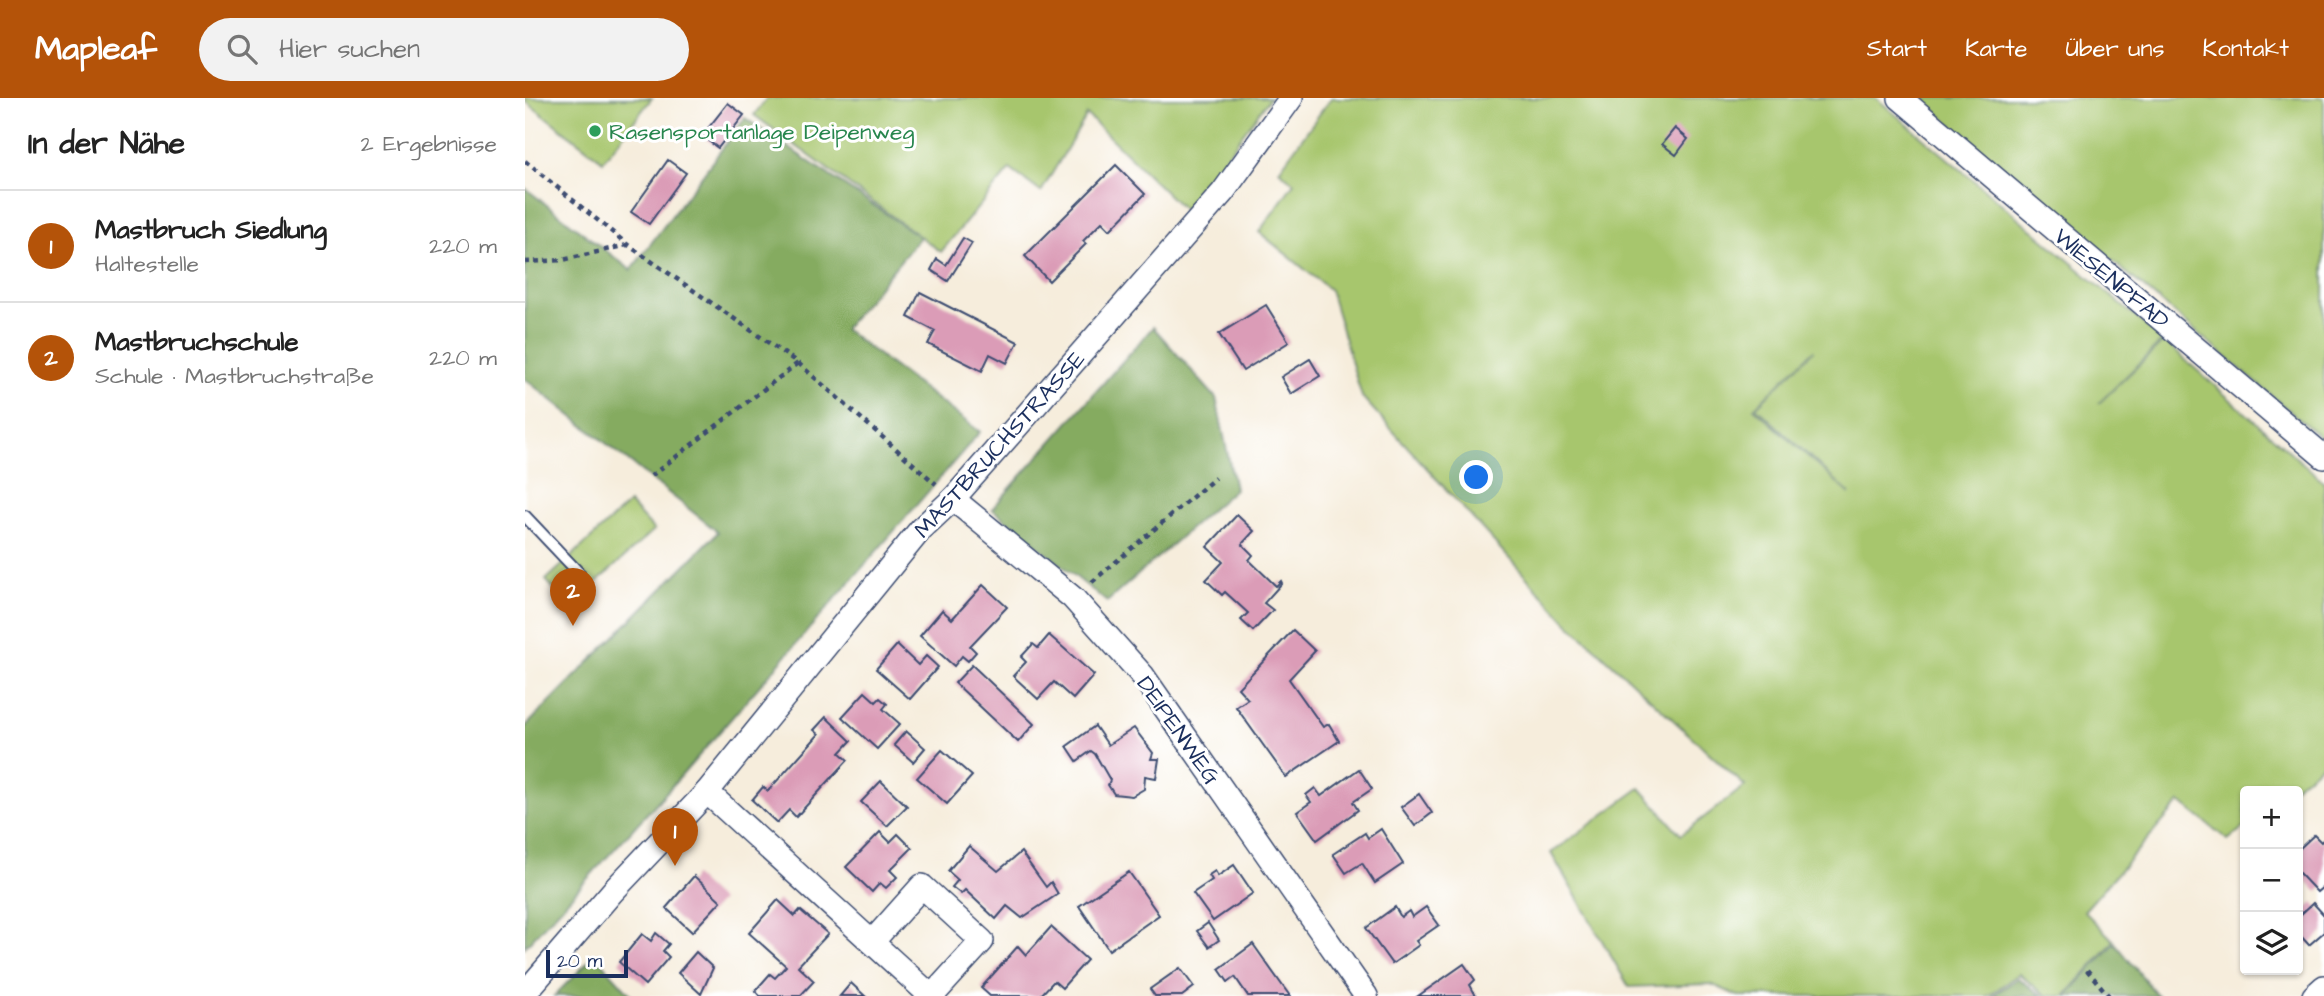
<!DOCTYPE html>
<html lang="de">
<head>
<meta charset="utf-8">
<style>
	body { margin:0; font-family:"Architects Daughter",sans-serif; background:#f2f2f2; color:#222 }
	.controls { position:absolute; right:21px; bottom:21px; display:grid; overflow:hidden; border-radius:7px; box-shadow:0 2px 5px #0004 }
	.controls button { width:63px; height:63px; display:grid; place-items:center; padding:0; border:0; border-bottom:2px solid #e0e0e0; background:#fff; color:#222; font:35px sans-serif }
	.scale { position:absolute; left:21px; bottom:18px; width:82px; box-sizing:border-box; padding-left:7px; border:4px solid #1b2f5e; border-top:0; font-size:19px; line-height:24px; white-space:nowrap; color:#1b2f5e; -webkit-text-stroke:5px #fff; paint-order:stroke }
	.you { position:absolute; left:952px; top:380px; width:24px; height:24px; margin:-18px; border:5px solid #fff; border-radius:50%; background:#1a73e8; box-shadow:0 0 0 10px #1a73e833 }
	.badge { display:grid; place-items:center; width:46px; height:46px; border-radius:50%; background:#b45309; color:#fff; font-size:23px; font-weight:700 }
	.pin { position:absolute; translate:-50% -58px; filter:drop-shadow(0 2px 4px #0008) }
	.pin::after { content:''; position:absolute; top:37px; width:24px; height:21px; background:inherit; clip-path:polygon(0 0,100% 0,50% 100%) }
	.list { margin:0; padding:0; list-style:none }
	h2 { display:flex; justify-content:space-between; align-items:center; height:91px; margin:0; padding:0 28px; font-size:30px }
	h2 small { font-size:23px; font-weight:400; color:#767676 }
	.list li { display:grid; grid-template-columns:46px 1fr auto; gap:21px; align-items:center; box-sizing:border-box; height:112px; padding:0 28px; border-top:2px solid #e0e0e0 }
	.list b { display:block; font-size:26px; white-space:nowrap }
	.list p { margin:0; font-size:23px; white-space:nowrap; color:#767676 }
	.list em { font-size:23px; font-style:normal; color:#767676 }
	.icon { flex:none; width:38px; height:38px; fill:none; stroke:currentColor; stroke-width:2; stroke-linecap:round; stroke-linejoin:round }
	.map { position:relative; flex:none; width:1799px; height:898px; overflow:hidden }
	header { display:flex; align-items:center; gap:42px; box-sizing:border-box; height:98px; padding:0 35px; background:#b45309; color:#fff }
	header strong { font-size:33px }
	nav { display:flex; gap:38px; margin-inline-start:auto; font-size:24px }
	.search { width:490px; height:63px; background:#f2f2f2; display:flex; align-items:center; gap:18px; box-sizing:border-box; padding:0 24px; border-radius:38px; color:#767676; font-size:26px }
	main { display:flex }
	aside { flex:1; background:#fff }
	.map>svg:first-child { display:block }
	.green { fill:#a7c66d; stroke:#617a66; stroke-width:2; fill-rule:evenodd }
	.forest { fill:#85ab60; stroke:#506d5f; stroke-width:2 }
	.building { fill:#db9cb7 }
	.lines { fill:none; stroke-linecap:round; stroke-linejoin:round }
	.service-casing { stroke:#3c4c71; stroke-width:14 }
	.minor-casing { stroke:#3c4c71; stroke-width:26 }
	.path { stroke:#3c4c71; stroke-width:4.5; stroke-dasharray:5 5; stroke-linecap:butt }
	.service { stroke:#fff; stroke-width:10 }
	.minor { stroke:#fff; stroke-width:23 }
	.leisure-dot { fill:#2e9e5b; stroke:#fff; stroke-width:2.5 }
	.labels { text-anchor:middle; stroke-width:6; stroke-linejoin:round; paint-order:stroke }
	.leisure-label { font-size:23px; fill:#27864d; stroke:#fff; text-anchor:start }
	.street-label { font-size:23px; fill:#1b2f5e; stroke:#fff }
</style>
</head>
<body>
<header>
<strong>Mapleaf</strong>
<div class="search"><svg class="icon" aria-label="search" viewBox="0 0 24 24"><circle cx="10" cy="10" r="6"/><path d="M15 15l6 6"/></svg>Hier suchen</div>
<nav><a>Start</a><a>Karte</a><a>Über uns</a><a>Kontakt</a></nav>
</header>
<main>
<aside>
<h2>In der Nähe<small>2 Ergebnisse</small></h2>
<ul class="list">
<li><span class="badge">1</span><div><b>Mastbruch Siedlung</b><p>Haltestelle</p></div><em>220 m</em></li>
<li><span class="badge">2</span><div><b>Mastbruchschule</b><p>Schule · Mastbruchstraße</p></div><em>220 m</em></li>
</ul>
</aside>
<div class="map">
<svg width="1799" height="898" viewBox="0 0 1799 898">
	<rect width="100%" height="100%" fill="#fff"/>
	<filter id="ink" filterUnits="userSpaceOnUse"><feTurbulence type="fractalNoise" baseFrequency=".0143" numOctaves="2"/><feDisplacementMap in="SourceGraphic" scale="14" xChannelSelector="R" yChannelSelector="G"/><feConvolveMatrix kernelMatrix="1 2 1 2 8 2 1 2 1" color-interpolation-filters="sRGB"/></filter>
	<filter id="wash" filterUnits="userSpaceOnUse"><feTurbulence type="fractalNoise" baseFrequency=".00686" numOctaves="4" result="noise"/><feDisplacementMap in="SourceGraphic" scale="28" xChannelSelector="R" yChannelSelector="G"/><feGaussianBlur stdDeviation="1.57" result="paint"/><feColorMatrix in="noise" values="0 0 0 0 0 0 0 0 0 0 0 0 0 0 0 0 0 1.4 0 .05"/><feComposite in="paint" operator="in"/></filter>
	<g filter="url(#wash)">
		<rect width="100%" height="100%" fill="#f6eddc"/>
		<g class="green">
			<path d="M0 0H127L78 63 0 3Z"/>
			<path d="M242 0H745L660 113 562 17 516 94 485 71 416 154 229 17Z"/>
			<path d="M806 0H1351L1638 242 1573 306 1639 243 1799 384V665L1764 693H1720V728L1703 742 1655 704 1559 813 1589 843 1540 898H1521L1494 876 1463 898H1213L1186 886 1104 889 1026 755 1115 690 1156 737 1220 688 1042 524 837 299 805 192 734 134 769 85 754 72ZM1289 252 1231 309 1325 396 1229 310Z"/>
			<path d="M1395 0H1799V342Z"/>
			<path d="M104 405 129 432 45 509 21 482Z"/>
		</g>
		<g class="forest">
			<path d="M220 20 395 139 319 231 455 334 158 676 0 849V629L193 434 0 281V90L106 172Z"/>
			<path d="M628 229 691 300 710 391 582 504 467 411Z"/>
			<path d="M1590 845 1633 898H1541Z"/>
			<path d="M70 857 107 898H29Z"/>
			<path d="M1493 880 1517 898H1466H1467Z"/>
		</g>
		<g id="blocks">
			<g class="building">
				<path d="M203 5 219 17 193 50 177 38Z"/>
				<path d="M1150 30 1163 41 1151 57 1137 46Z"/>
				<path d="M143 62 161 75 124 126 106 114Z"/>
				<path d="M591 67 620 96 585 132 577 124 558 143 561 146 524 183 500 158Z"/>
				<path d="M438 140 447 145 423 183 406 172 412 161 421 167Z"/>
				<path d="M395 194 493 244 482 265 465 256 457 273 403 246 410 233 383 219Z"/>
				<path d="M741 207 764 244 718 273 694 236Z"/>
				<path d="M785 261 795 278 766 296 756 279Z"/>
				<path d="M712 417 729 433 717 446 728 457 724 462 751 488 756 483 757 485 739 505 748 512 728 533 716 522 723 515 700 494 697 497 681 482 698 464 682 449Z"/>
				<path d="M458 487 482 509 445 548 451 554 443 563 437 558 429 568 395 538 417 512 427 521Z"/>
				<path d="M768 532 790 553 764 581 798 629 804 626 814 643 761 679 711 609 723 601 713 590Z"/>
				<path d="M524 537 569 577 548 601 529 584 513 601 488 578 501 564 496 559 508 546 513 550Z"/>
				<path d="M372 547 393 567 401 558 413 569 385 601 351 571Z"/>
				<path d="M447 567 509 626 493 644 430 585Z"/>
				<path d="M340 594 351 604 355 600 362 606 358 611 375 626 352 651 317 619Z"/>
				<path d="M301 619 326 643 315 655 323 662 271 719 264 712 252 725 227 702 238 689 243 693 294 636 289 632Z"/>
				<path d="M570 628 583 647 609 630 628 655 626 661H634L631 680 620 678 619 691 607 698 589 696 583 687 585 682 570 656 566 653 552 663 542 648Z"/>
				<path d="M381 633 400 650 388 664 369 647Z"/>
				<path d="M417 652 447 678 422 706 392 680Z"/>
				<path d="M834 671 847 691 828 704 833 712 792 742 772 714 786 704 781 697 790 690 796 698Z"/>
				<path d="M356 683 382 708 362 728 336 704Z"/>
				<path d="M894 696 907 715 890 728 876 709Z"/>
				<path d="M856 731 878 766 850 785 837 765 821 775 808 756 840 735 843 740Z"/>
				<path d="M355 734 365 744 373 736 387 750 365 772 372 779 361 790 355 785 347 794 321 769Z"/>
				<path d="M1789 737 1796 744 1799 741V788L1792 794 1773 774V752Z"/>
				<path d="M444 748 473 773 496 754 521 789 526 784 533 796 497 820 482 808 471 821 440 792 436 796 427 789 433 782 423 773Z"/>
				<path d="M709 767 728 795 688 823 668 795 687 782 684 777 690 773 693 778Z"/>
				<path d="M604 774 634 817 584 852 554 808Z"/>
				<path d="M169 778 196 803 167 834 141 810Z"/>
				<path d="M253 802 270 818 275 812 303 836 273 868 289 883 275 898H235L230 893 245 876 250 880 261 868 224 835Z"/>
				<path d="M1788 805 1799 817V834L1784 847 1773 835V819Z"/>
				<path d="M870 809 876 819 884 813 887 819 901 809 914 827 891 843 894 847 867 866 841 830Z"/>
				<path d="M683 825 694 842 684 849 672 833Z"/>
				<path d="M526 829 562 862 537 890 529 883 515 898H465L456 890 493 848 501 857Z"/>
				<path d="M131 835 144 846 138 853 144 859 120 887 94 864 117 836 126 843Z"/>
				<path d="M728 846 757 887 765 898H723L710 879 703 884 694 871Z"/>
				<path d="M171 854 188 870 176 896 153 875Z"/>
				<path d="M939 866 950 882 945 887 951 898H893Z"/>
				<path d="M655 870 669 889 657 898H630L625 891Z"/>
				<path d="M326 885 340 898H315Z"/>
			</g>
		</g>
	</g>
	<g filter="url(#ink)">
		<use href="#blocks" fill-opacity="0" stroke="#3c4c71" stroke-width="2"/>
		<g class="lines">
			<defs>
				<path id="service" d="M0 418 54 475"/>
				<g id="minor">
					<path d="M1375 0 1799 359"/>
					<path d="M428 401 548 500 618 578 841 898"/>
					<path d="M182 694 406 898"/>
					<path d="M347 844 397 788 457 843 407 898"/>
					<path d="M0 895 88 793 182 694 396 431 428 401 698 94 766 0"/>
					<path d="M1789 898 1799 889"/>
				</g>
			</defs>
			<use href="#service" class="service-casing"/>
			<use href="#minor" class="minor-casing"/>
			<g class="path">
				<path d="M0 63 103 147 273 265 411 386"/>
				<path d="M0 164 38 162 102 147"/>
				<path d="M126 378 273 265"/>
				<path d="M567 484 690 380"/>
				<path d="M1562 872 1584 898"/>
			</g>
			<use href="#service" class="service"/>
			<use href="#minor" class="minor"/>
		</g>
	</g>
	<circle class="leisure-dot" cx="70" cy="33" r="7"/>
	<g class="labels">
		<g class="leisure-label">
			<text x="84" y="41">Rasensportanlage Deipenweg</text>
		</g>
		<g class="street-label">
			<text transform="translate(1587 180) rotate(40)" y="8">WIESENPFAD</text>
			<text transform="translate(474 346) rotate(-48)" y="8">MASTBRUCHSTRASSE</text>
			<text transform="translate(654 632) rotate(55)" y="8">DEIPENWEG</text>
		</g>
	</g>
</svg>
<div class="controls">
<button>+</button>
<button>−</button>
<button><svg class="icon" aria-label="layers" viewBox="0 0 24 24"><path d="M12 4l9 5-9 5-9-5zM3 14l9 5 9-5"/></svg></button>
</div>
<div class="scale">20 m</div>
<div class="you"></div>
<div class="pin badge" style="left:150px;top:768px">1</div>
<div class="pin badge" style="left:48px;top:528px">2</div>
</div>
</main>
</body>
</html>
